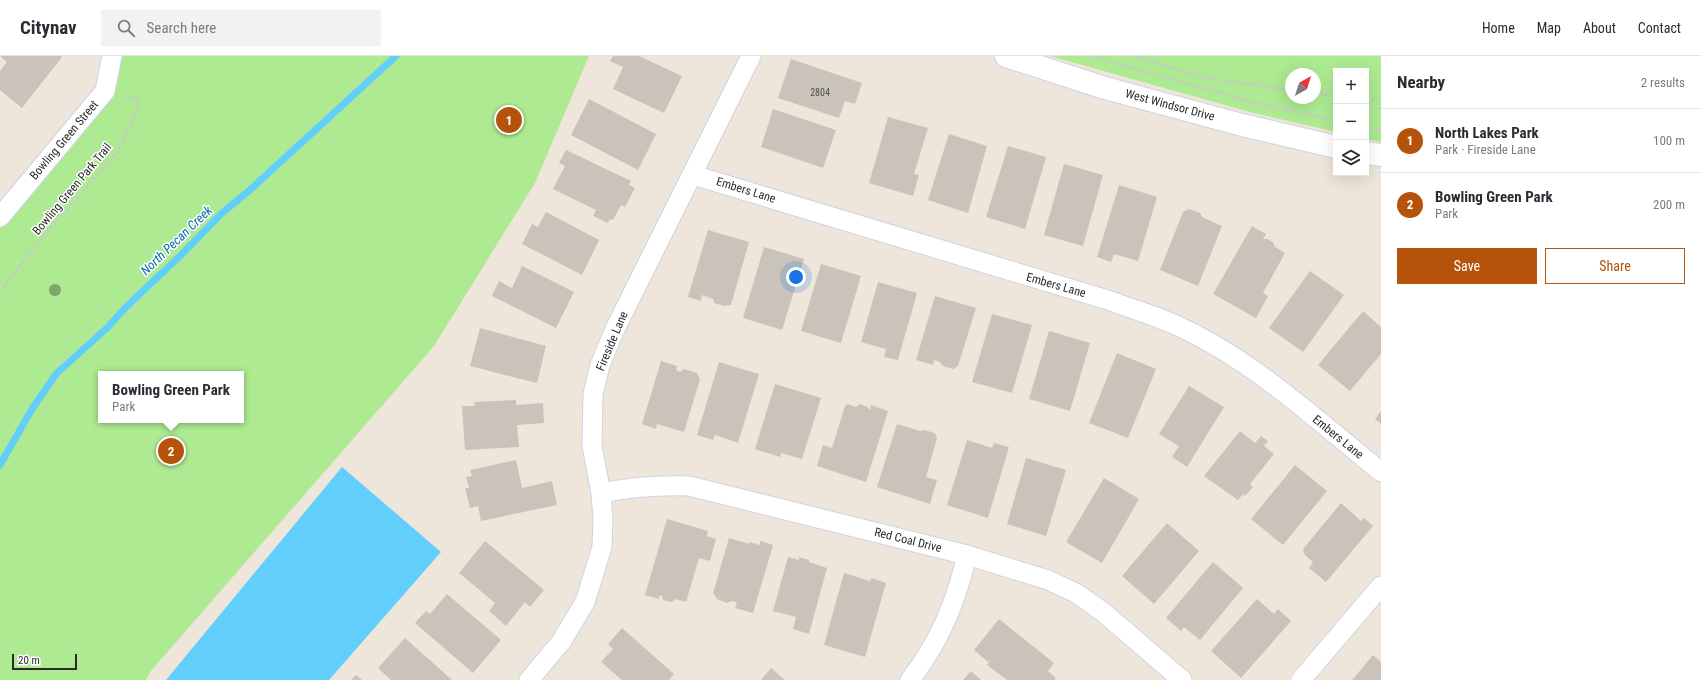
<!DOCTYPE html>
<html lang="en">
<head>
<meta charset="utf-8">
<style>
	body { margin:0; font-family:"Roboto Condensed",sans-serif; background:#f2f2f3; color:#2b2b33 }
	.controls { position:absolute; right:12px; top:12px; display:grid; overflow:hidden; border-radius:0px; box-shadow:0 4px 16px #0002 }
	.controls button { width:36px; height:36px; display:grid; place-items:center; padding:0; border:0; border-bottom:1px solid #e1e1e2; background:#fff; color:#2b2b33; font:20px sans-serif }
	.compass { position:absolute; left:1285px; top:12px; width:36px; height:36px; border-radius:50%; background:#fff; box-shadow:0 4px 16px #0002; rotate:39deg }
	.scale { position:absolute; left:12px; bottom:10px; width:65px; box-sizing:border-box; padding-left:4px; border:2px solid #2a2a2a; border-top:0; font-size:11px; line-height:14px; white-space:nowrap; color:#2a2a2a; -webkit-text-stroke:3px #fff; paint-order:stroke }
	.you { position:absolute; left:796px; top:221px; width:14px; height:14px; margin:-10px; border:3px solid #fff; border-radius:50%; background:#1a73e8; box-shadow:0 0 0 6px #1a73e833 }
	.badge { display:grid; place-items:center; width:26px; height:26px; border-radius:50%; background:#b45309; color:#fff; font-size:13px; font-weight:700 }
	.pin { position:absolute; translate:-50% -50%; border:2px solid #fff; box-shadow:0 1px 4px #0006 }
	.popup { position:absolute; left:98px; top:315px; width:146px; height:52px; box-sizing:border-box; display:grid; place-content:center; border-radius:0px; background:#fff; filter:drop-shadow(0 1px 3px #0005); font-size:13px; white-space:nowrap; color:#7c7c81 }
	.popup b { font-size:15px; color:#2b2b33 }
	.popup::after { content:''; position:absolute; left:50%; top:100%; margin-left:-8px; border:8px solid transparent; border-top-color:#fff }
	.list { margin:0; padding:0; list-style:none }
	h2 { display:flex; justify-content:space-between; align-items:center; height:52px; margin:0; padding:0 16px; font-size:17px }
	h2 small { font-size:13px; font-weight:400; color:#7c7c81 }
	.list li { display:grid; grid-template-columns:26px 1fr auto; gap:12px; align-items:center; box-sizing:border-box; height:64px; padding:0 16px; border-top:1px solid #e1e1e2 }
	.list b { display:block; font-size:15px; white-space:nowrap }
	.list p { margin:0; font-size:13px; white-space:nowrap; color:#7c7c81 }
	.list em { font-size:13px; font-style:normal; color:#7c7c81 }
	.actions { display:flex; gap:8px; padding:12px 16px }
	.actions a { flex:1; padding:9px 0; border:1px solid #b45309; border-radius:0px; text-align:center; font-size:14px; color:#b45309 }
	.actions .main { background:#b45309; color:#fff }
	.icon { flex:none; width:22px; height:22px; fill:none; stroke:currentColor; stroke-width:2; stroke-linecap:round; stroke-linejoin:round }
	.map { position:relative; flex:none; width:1381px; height:624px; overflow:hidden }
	header { display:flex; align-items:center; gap:24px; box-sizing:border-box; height:56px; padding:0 20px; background:#fff; border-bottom:1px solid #e1e1e2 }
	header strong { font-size:19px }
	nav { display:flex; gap:22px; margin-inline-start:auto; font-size:14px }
	.search { width:280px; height:36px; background:#f2f2f3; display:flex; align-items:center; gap:10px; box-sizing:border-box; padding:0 14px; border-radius:0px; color:#7c7c81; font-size:15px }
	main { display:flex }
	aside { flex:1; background:#fff }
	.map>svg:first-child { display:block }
	.green { fill:#adea91; fill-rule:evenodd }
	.water { fill:#62cefb }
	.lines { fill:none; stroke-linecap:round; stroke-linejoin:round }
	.stream { stroke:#62cefb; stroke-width:7 }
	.building { fill:#c9c3ba }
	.street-casing { stroke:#cfd3e5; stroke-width:21 }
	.secondary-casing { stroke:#cfd3e5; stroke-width:24 }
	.path { stroke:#c8c8c8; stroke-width:2.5; stroke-dasharray:3 2; stroke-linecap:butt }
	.street { stroke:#fff; stroke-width:19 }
	.secondary { stroke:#fff; stroke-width:22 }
	.tree { fill:#7ea56c }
	.labels { text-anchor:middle; stroke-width:3; stroke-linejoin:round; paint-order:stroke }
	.number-label { font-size:10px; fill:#52504e }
	.street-label { font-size:12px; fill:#2a2a2a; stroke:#fff }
	.water-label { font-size:13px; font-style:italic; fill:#0069a8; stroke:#fff }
</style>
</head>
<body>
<header>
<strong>Citynav</strong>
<div class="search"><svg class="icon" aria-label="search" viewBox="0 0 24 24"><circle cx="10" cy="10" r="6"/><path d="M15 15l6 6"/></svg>Search here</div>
<nav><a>Home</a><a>Map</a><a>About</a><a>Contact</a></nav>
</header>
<main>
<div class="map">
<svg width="1381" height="624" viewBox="0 0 1381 624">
	<rect width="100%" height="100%" fill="#eee6da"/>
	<g class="green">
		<path d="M106 0H589L535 127 434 290 150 616 146 624H0V160L105 35ZM101 318H241V364H101Z"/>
		<path d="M1050 0H1381V86L1366 83V15H1336V76L1250 56ZM1291 18H1315V42H1291Z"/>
	</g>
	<path class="water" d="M342 411 441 496 329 624H166Z"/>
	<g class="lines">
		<path class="stream" d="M0 409 32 353 56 318 107 272 125 252 181 199 222 157 250 134 396 0"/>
	</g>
	<g class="building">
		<path d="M0 0H61L62 1 22 52 0 34V15L7 6Z"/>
		<path d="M613 0H639L682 20 664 57 613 33 623 11 610 5Z"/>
		<path d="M791 3 862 27 855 48 845 45 839 62 778 42Z"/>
		<path d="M589 43 656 78 638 114 571 79Z"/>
		<path d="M773 53 836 74 823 112 761 91Z"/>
		<path d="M888 61 928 72 914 118 919 119 913 140 869 127Z"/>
		<path d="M949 78 987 90 968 157 928 144Z"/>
		<path d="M1008 90 1046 101 1025 173 986 161Z"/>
		<path d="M566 94 631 125 629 129 635 132 625 151 621 149 613 164 610 163 608 167 593 160 596 154 553 133 565 110 559 107Z"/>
		<path d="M1064 108 1103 119 1083 190 1044 179Z"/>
		<path d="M1119 129 1157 141 1138 205 1114 198 1111 206 1097 201Z"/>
		<path d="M1189 153 1200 157 1202 161 1222 170 1198 230 1160 214 1183 156Z"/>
		<path d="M546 156 599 184 582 219 522 188 532 168 538 171Z"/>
		<path d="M1252 170 1266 178 1263 183H1267L1273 186 1275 191 1285 197 1263 237 1268 240 1256 262 1213 238Z"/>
		<path d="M708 174 749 186 731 249 724 250 714 247 713 243 702 239 701 245 688 241Z"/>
		<path d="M764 191 804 203 782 274 743 262Z"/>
		<path d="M821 208 861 220 841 287 801 275Z"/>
		<path d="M522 210 574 236 556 272 492 240 499 225 512 232Z"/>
		<path d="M1310 215 1344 239 1303 296 1269 272Z"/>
		<path d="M878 226 917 237 898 304 884 301 886 293 861 286Z"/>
		<path d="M935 240 976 252 958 310 953 313 943 310 940 306 934 304 933 309 916 304Z"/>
		<path d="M1363 255 1381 271V298L1350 335 1318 309Z"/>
		<path d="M992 258 1032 269 1012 337 972 326Z"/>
		<path d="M480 272 546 290 537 327 470 310Z"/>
		<path d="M1049 275 1090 287 1070 355 1029 343Z"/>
		<path d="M1117 297 1156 313 1128 382 1089 367Z"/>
		<path d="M661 305 677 310 676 314 680 316 684 313 697 317 700 323 684 376 657 368 656 373 642 368Z"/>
		<path d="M719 306 759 318 738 387 715 379 713 384 697 379Z"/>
		<path d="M775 328 821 342 802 403 781 397 780 401 755 393Z"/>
		<path d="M1189 330 1224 351 1187 411 1172 401 1179 390 1159 378Z"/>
		<path d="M516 344V349L543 347 544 367 517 369 519 391 465 394 462 350H475L474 346Z"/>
		<path d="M848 348 856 351 860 348 867 351 870 354 871 349 888 355 866 426 817 410 823 389 832 392 845 350Z"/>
		<path d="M1381 355V368L1375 363Z"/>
		<path d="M897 368 920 375 924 374 935 377 937 382 926 421 937 424 930 448 877 431Z"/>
		<path d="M1240 375 1255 387 1261 380 1268 385 1264 390 1274 398 1250 428 1253 431 1245 440 1243 438 1238 444 1204 420Z"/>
		<path d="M967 384 992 392 994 387 1009 391 988 462 947 449Z"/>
		<path d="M1026 402 1066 414 1046 480 1007 468Z"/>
		<path d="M516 404 522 432 552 425 557 449 481 465 478 450 470 452 465 432H469L466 421 472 420 470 414Z"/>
		<path d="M1295 409 1327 435 1283 489 1251 463Z"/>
		<path d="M1104 422 1139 443 1102 507 1066 486Z"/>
		<path d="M1341 447 1361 465 1364 462 1373 470 1326 526 1309 512 1313 506 1305 499 1303 493Z"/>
		<path d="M667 463 708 475 707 480 716 483 710 505 699 502 686 546 675 543 672 546 663 544 662 540 660 539 659 543 645 539Z"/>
		<path d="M1167 467 1199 495 1154 548 1122 520Z"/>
		<path d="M729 482 749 488V486L760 489V485L773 489 753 557 735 552 737 546 732 545 727 547 717 543 713 537Z"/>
		<path d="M485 485 544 534 530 551 525 546 506 570 489 555 495 547 459 517Z"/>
		<path d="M788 501 799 504V501L809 504V506L827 512 809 578 793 573 796 561 773 555Z"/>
		<path d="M1213 506 1243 532 1200 584 1184 571 1181 575 1166 562Z"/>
		<path d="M844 517 870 525 871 522 886 527 865 601 824 589Z"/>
		<path d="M447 538 501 584 473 617 415 567 426 555 430 558Z"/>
		<path d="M1257 543 1274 558 1278 553 1291 565 1241 622 1211 595Z"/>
		<path d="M999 563 1054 607 1048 615 1056 622 1054 624H1007L987 609 991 604 988 606 974 594Z"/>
		<path d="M622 572 674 618 669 624H622L601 606 613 593 608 588Z"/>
		<path d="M405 582 452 624H391L378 612Z"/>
		<path d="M1373 599 1381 606V624H1352Z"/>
		<path d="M771 612 785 624H761Z"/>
		<path d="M971 615 981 624H963Z"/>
		<path d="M356 619 362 624H351Z"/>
	</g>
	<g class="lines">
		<defs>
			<g id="street">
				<path d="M693 119 1111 245C1134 254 1157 260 1180 271 1255 306 1317 364 1381 416"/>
				<path d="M0 161 105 35 112 0"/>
				<path d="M601 437C631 431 659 429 689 430L967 499 1048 524 1076 537 1103 556 1182 624"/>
				<path d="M529 624 561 586 585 546 602 491 603 464 601 437 592 390 593 338 600 309 615 273 751 0"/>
				<path d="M910 624C940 585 956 546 967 499"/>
				<path d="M1301 624 1381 530"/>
			</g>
			<g id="secondary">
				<path d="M1006 0 1105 32 1242 69 1336 91"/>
				<path d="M1366 97 1381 99"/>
			</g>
		</defs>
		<use href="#street" class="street-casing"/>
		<use href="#secondary" class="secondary-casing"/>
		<g class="path">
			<path d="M1091 0 1248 45 1336 65"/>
			<path d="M1132 0 1206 22 1291 34"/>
			<path d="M1315 37 1336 40"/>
			<path d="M1366 43 1381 45"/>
			<path d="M1366 71 1381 74"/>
			<path d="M0 235 57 164 118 95 139 51 138 43 125 40"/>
		</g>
		<use href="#street" class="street"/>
		<use href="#secondary" class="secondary"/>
	</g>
	<circle class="tree" cx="55" cy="234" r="6"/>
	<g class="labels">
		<g class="number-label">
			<text x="820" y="40">2804</text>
		</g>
		<g class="street-label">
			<text transform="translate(1170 49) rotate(15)" y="4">West Windsor Drive</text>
			<text transform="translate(64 84) rotate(-50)" y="4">Bowling Green Street</text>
			<text transform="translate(72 133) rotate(-50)" y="4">Bowling Green Park Trail</text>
			<text transform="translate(746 134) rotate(17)" y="4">Embers Lane</text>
			<text transform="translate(1056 229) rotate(16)" y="4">Embers Lane</text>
			<text transform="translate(612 285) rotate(-67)" y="4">Fireside Lane</text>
			<text transform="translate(1338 381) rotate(39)" y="4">Embers Lane</text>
			<text transform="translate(908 484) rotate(14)" y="4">Red Coal Drive</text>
		</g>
		<g class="water-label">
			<text transform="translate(176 184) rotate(-44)" y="5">North Pecan Creek</text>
		</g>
	</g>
</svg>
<div class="controls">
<button>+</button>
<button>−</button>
<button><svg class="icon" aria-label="layers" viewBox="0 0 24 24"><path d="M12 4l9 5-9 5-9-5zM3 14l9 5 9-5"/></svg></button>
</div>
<svg class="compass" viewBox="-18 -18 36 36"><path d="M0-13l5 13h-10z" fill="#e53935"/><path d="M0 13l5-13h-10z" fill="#7c7c81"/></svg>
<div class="scale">20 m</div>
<div class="you"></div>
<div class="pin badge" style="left:509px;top:64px">1</div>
<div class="pin badge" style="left:171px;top:395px">2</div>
<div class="popup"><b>Bowling Green Park</b>Park</div>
</div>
<aside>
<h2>Nearby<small>2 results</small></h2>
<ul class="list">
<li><span class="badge">1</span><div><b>North Lakes Park</b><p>Park · Fireside Lane</p></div><em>100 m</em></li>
<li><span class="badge">2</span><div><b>Bowling Green Park</b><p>Park</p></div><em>200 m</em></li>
</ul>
<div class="actions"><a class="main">Save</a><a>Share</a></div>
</aside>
</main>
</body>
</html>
